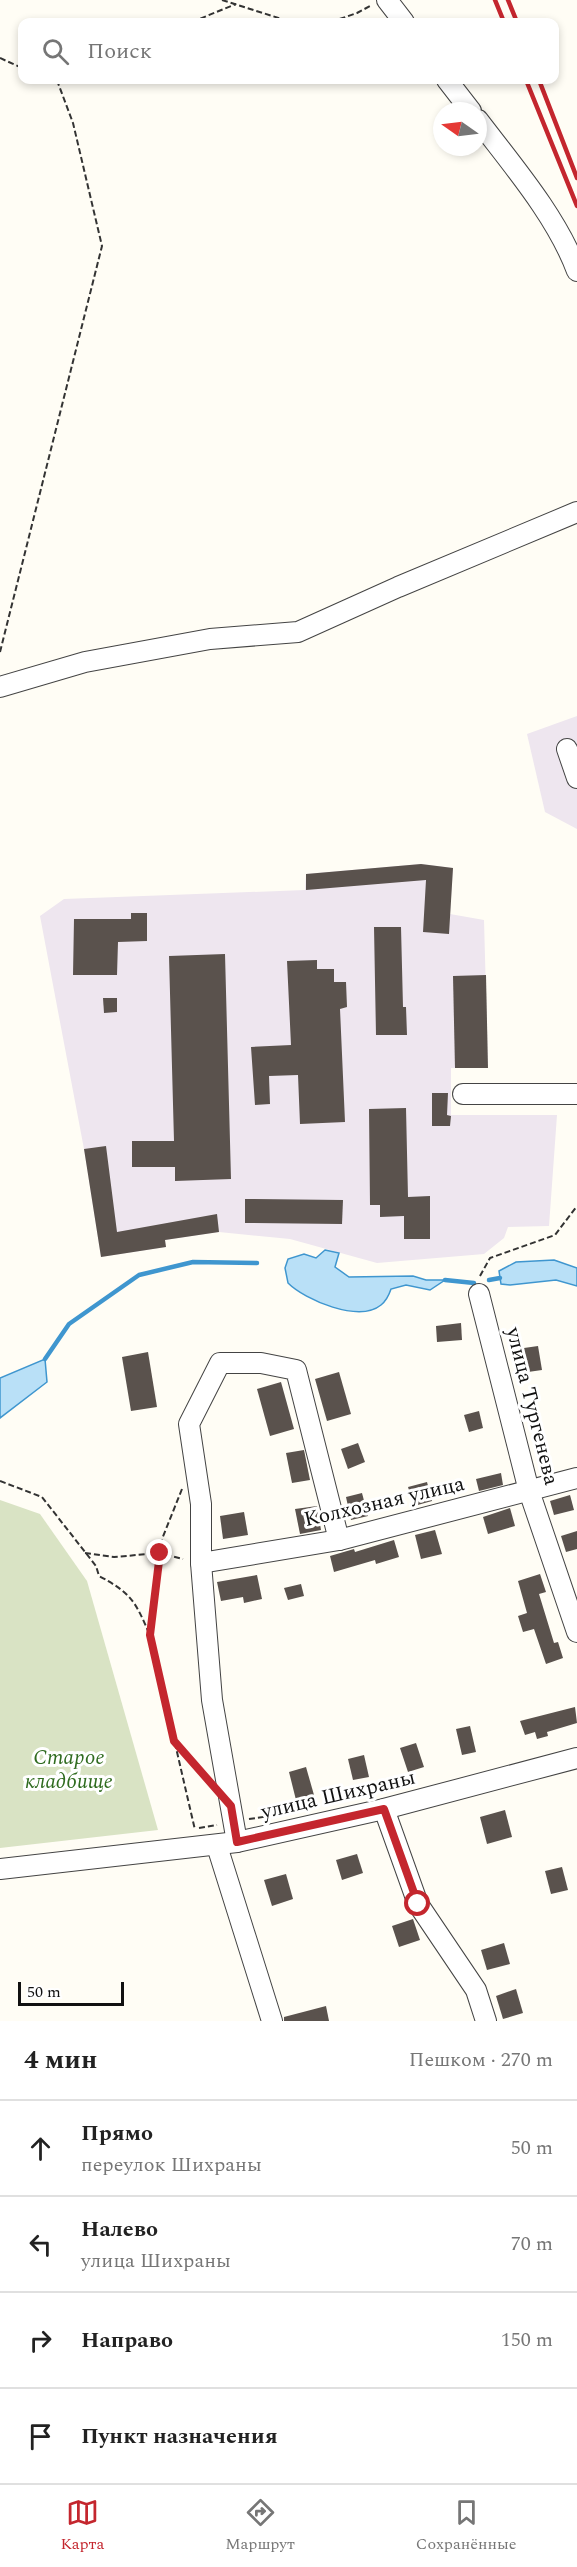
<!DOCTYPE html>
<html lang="ru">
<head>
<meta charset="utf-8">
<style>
	body { margin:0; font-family:Spectral,serif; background:#f2f2f2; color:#222 }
	.compass { position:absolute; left:433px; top:102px; width:54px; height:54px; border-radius:50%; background:#fff; box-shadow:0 3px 9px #0003; rotate:284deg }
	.scale { position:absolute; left:18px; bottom:15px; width:106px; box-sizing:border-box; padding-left:6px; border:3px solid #111; border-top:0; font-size:16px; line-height:21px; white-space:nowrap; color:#111; -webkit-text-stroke:4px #fff; paint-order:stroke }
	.stop { position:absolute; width:18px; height:18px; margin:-14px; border:4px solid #c4262e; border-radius:50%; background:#fff }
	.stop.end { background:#c4262e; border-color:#fff; box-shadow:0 2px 6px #0008 }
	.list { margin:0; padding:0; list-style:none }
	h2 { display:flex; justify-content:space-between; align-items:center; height:78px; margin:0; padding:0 24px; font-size:26px }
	h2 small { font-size:20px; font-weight:400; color:#767676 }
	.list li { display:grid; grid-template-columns:39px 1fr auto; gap:18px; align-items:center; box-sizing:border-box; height:96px; padding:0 24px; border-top:2px solid #e0e0e0 }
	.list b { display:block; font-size:22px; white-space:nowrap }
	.list p { margin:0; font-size:20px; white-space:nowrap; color:#767676 }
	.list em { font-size:20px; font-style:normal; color:#767676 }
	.icon { flex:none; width:33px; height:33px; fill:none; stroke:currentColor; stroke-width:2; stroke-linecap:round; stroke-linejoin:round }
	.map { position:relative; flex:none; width:577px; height:2021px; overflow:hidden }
	.search { position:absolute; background:#fff; box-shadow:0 3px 9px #0003; left:18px; right:18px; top:18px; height:66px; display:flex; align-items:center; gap:15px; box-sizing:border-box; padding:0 21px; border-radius:12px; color:#767676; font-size:22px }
	.sheet { height:462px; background:#fff }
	nav { display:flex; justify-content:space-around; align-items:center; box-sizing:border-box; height:84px; border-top:2px solid #e0e0e0; background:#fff; font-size:16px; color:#767676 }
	nav a { display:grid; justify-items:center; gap:3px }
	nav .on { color:#c4262e }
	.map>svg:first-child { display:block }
	.industrial { fill:#eee6ef }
	.cemetery { fill:#d9e3c4 }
	.water { fill:#b9e0f7; stroke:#3f96cf; stroke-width:1.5 }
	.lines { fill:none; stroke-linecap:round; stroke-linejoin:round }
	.stream { stroke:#3f96cf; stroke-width:4.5 }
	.building { fill:#5a524d }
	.minor-casing { stroke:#444; stroke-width:22 }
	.path { stroke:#333; stroke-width:2; stroke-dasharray:6 3; stroke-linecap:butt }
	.minor { stroke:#fff; stroke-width:20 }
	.rail { stroke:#c4262e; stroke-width:4.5 }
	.route { stroke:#c4262e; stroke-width:8 }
	.labels { text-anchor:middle; stroke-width:6; stroke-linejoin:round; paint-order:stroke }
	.street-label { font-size:21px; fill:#111; stroke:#fff }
	.park-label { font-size:21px; font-style:italic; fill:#2f6b1f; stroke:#fff }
</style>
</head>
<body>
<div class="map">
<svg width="577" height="2021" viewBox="0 0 577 2021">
	<rect width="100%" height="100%" fill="#fffdf5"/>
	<g class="industrial">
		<path d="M577 716V829L545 812 527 734Z"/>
		<path d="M421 864 453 868 450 914 484 920 488 1068H451V1115H557L549 1226 508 1227 504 1238 484 1254 377 1263 290 1239 219 1232 165 1240 166 1247 101 1257 84 1149 40 916 64 899 305 890 306 874Z"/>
	</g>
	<path class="cemetery" d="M0 1500 40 1514 87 1581 158 1830 0 1848Z"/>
	<g class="water">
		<path d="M325 1250 339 1253 335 1267 349 1277 413 1276 426 1280H445L430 1290 406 1285 391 1289C389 1295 386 1301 381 1305 359 1323 305 1300 288 1283L285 1268 288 1259 304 1254 316 1258Z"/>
		<path d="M554 1260 577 1268V1286L556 1280 510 1285 501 1284 499 1271 516 1262Z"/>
		<path d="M45 1359 47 1382 0 1418V1378Z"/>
	</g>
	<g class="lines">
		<g class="stream">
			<path d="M445 1280 474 1283"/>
			<path d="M489 1280 500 1278"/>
			<path d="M45 1359 69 1324 139 1275 193 1262 257 1263"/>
		</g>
	</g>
	<g class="building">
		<path d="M421 864 453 868 449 934 423 932 426 880 306 890V874Z"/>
		<path d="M131 913H147V941L118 942 117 975H73L74 919H131Z"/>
		<path d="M374 927H401L403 1007H406L407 1035H376Z"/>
		<path d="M225 954 231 1179 175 1181V1167H132V1141H174L169 956Z"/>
		<path d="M317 960V969H334V982H346L347 1007 340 1009 345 1122 300 1124 298 1075 269 1076 270 1104 255 1105 251 1047 291 1045 287 961Z"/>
		<path d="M486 975 488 1068H455L453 976Z"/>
		<path d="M103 998H117V1012L104 1013Z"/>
		<path d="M432 1093H448L447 1115 451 1116 450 1126H432Z"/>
		<path d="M406 1108 408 1197 430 1196V1239H404V1216L380 1217V1205H370L369 1109Z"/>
		<path d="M106 1146 117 1232 217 1214 219 1232 165 1240 166 1247 101 1257 84 1149Z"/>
		<path d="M245 1199 343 1200 342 1224 245 1223Z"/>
		<path d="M461 1323 462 1340 437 1342 436 1326Z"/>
		<path d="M538 1346 542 1370 521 1373 517 1349Z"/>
		<path d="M148 1352 157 1407 131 1411 122 1357Z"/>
		<path d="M339 1372 351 1414 327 1421 315 1379Z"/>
		<path d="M281 1382 294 1429 270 1436 257 1389Z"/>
		<path d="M479 1411 483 1428 469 1432 464 1415Z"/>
		<path d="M358 1443 365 1462 348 1469 341 1449Z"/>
		<path d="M304 1450 310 1480 292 1483 286 1453Z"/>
		<path d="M501 1473 503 1485 479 1491 476 1479Z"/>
		<path d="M427 1482 432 1501 414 1506 408 1487Z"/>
		<path d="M362 1493 368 1516 351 1520 346 1497Z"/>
		<path d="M570 1495 574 1510 554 1515 550 1501Z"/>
		<path d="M317 1506 321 1530 300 1534 295 1509Z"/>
		<path d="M510 1508 515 1526 488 1534 483 1517Z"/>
		<path d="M244 1512 248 1535 223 1539 220 1516Z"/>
		<path d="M435 1530 442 1554 421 1559 415 1535Z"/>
		<path d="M577 1531V1549L566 1552 561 1536Z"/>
		<path d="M394 1540 399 1557 376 1564 375 1560 334 1572 330 1556 354 1549 355 1552Z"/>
		<path d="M540 1574 546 1592 539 1594 554 1643 558 1642 563 1658 546 1664 534 1629 523 1632 518 1616 527 1613 518 1581Z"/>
		<path d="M257 1575 262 1599 244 1603 243 1597 221 1601 217 1582Z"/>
		<path d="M301 1584 304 1596 288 1600 284 1588Z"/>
		<path d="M575 1707 577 1723 547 1732 548 1736 537 1739 535 1732 525 1735 520 1721Z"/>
		<path d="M470 1726 476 1752 462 1755 456 1729Z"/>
		<path d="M416 1743 424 1767 408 1772 400 1748Z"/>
		<path d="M364 1755 369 1777 353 1780 348 1759Z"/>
		<path d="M306 1767 314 1795 296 1800 289 1772Z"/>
		<path d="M505 1810 512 1837 487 1844 480 1817Z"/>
		<path d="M357 1854 363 1873 342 1880 336 1860Z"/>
		<path d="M562 1867 568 1890 551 1894 545 1871Z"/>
		<path d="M286 1874 293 1899 272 1906 264 1880Z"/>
		<path d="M413 1919 420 1940 399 1947 392 1926Z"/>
		<path d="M504 1943 510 1964 487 1970 481 1950Z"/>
		<path d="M516 1989 523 2013 503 2019 496 1996Z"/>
		<path d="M326 2006 329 2021H284V2017Z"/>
	</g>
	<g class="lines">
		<defs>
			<g id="minor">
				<path d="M387 0 404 22"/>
				<path d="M447 80 471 111"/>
				<path d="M478 120C513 166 557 217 577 271"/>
				<path d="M0 687 85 662 210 639 298 632 398 587 577 512"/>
				<path d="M567 749 577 778"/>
				<path d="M463 1094H577"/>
				<path d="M479 1294 529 1491 577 1632"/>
				<path d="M201 1563 339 1540 577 1478"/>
				<path d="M384 1809 418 1904 476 1990 486 2021"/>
				<path d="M237 1842 212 1700 201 1563V1504L189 1424 220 1363H261L296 1370 339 1540"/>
				<path d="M217 1846 272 2021"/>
				<path d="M0 1869 237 1842 384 1809 577 1758"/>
			</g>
		</defs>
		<use href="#minor" class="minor-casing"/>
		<g class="path">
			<path d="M222 0 291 22"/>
			<path d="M192 22 236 4"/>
			<path d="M331 22 357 13 372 5"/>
			<path d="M0 58 22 68"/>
			<path d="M50 80 58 83 66 80"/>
			<path d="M0 652 102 246 73 123 58 83"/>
			<path d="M480 1276 490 1258 555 1235 577 1206"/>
			<path d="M0 1481 42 1497 96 1566 99 1576C131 1593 135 1601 149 1633"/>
			<path d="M182 1489 162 1539 150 1635 195 1830"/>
			<path d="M85 1553 114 1557 160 1553 183 1559"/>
			<path d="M175 1743 209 1782"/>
			<path d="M249 1819 270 1816"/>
			<path d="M199 1828 217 1825"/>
		</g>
		<use href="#minor" class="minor"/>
		<g class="rail">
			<path d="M495 0 504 22"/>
			<path d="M508 0 517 22"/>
			<path d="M526 80 577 206"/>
			<path d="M539 80 577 178"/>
		</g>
	</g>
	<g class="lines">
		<path class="route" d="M160 1553 150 1635 174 1741 231 1806 237 1842 384 1809 418 1904"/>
	</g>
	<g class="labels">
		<g class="street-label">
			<text transform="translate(533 1406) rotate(76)" y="7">улица Тургенева</text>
			<text transform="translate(384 1501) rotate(-13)" y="7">Колхозная улица</text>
			<text transform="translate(338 1794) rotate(-13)" y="7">улица Шихраны</text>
		</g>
		<g class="park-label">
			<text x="69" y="1764">Старое<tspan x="69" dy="24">кладбище</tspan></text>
		</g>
	</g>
</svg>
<svg class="compass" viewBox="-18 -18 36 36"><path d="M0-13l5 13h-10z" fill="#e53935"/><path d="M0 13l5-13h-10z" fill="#767676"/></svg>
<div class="scale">50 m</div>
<div class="stop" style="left:418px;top:1904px"></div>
<div class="stop end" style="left:160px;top:1553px"></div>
<div class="search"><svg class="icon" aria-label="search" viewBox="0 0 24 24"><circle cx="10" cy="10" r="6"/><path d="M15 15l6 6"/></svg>Поиск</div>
</div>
<section class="sheet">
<h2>4 мин<small>Пешком · 270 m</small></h2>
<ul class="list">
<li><svg class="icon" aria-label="ahead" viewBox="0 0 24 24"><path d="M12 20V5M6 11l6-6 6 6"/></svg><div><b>Прямо</b><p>переулок Шихраны</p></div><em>50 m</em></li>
<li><svg class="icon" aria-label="left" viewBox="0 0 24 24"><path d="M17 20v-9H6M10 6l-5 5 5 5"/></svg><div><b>Налево</b><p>улица Шихраны</p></div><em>70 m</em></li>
<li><svg class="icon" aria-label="right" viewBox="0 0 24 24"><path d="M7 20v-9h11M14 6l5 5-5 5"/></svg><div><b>Направо</b></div><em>150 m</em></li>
<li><svg class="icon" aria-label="arrive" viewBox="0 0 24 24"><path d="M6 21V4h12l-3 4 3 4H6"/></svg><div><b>Пункт назначения</b></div></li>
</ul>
</section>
<nav>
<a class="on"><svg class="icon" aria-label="map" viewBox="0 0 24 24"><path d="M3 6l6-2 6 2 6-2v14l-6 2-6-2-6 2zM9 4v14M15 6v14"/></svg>Карта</a>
<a><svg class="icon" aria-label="directions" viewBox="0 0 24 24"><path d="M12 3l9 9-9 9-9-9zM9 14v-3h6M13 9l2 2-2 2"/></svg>Маршрут</a>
<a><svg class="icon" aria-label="saved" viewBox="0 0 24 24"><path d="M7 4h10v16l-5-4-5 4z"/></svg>Сохранённые</a>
</nav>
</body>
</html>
